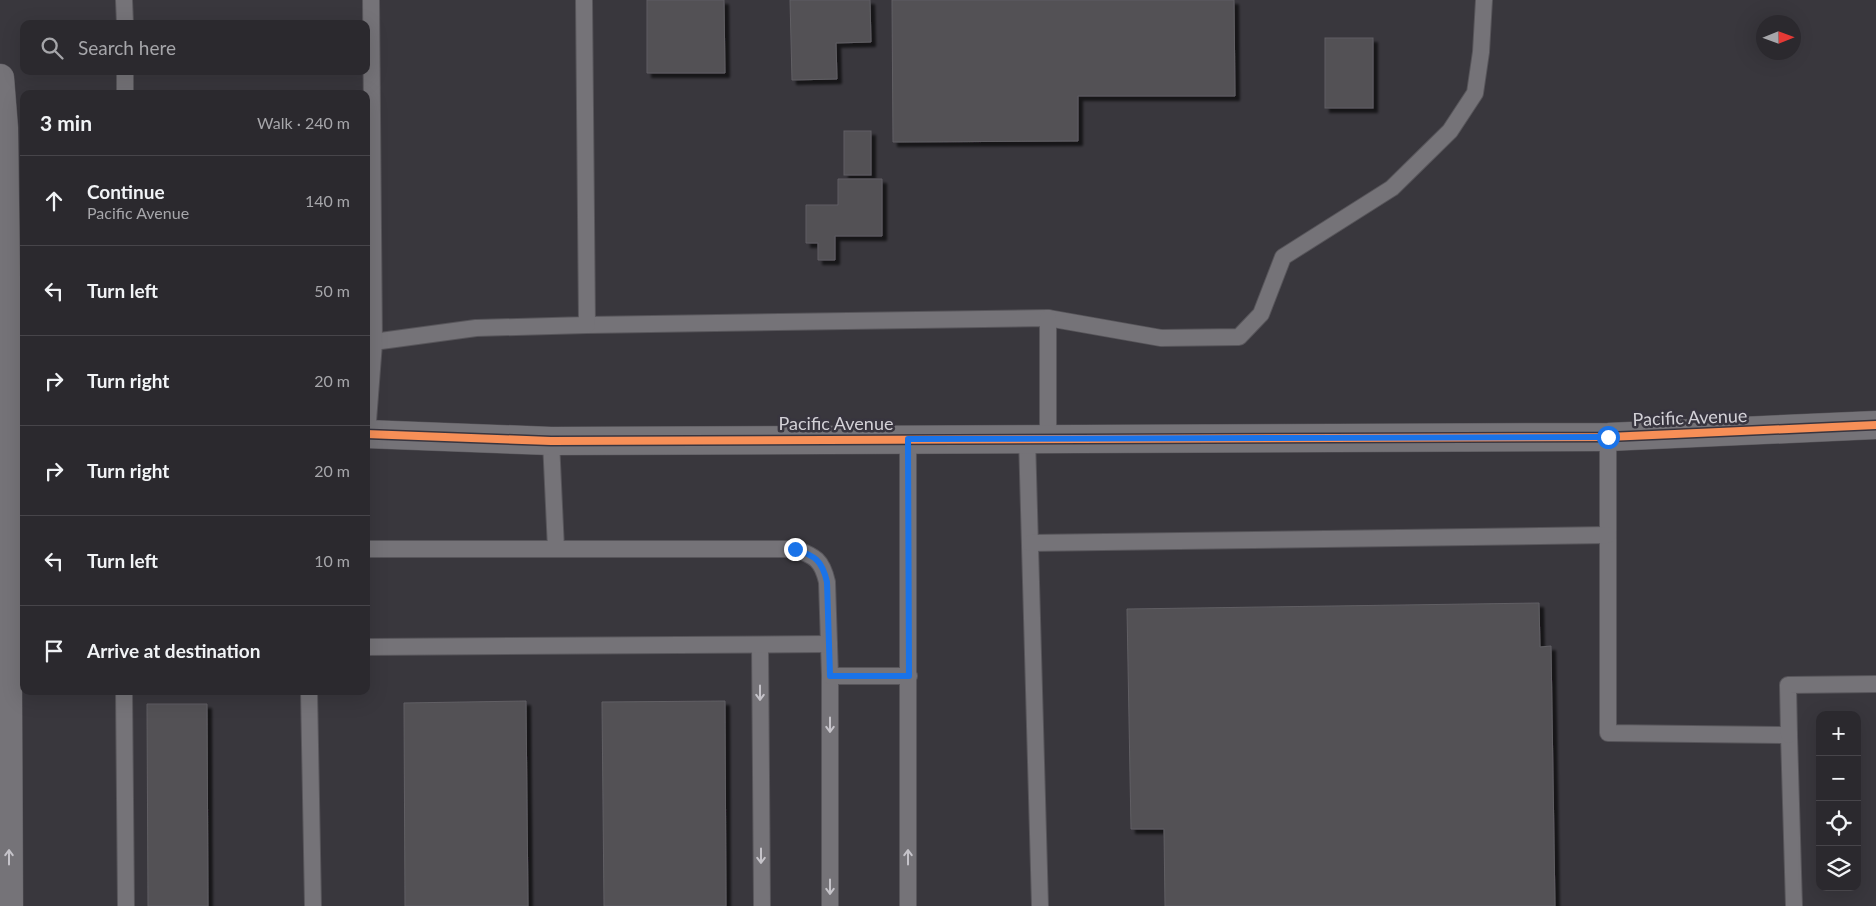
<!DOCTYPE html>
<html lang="en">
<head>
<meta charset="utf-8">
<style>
	body { margin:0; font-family:Lato,sans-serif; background:#333136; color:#f1f3f6 }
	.controls { position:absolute; right:15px; bottom:15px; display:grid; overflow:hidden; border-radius:10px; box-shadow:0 5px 20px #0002 }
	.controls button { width:45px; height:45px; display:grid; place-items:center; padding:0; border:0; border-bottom:1px solid #47454a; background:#2b292e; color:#f1f3f6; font:25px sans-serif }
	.compass { position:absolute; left:1756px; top:15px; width:45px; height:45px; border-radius:50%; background:#2b292e; box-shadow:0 5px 20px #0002; rotate:89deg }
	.stop { position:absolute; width:15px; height:15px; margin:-11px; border:4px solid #1a73e8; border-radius:50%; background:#fff }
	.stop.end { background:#1a73e8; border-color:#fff; box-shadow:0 1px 5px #0008 }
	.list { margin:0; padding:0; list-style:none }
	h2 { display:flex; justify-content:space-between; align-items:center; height:65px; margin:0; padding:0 20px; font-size:21px }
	h2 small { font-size:16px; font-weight:400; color:#a6a6aa }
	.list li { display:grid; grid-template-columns:32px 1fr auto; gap:15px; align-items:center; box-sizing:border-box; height:90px; padding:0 20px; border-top:1px solid #47454a }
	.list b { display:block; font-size:19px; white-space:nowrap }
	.list p { margin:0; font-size:16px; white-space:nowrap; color:#a6a6aa }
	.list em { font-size:16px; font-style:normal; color:#a6a6aa }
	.icon { flex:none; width:28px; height:28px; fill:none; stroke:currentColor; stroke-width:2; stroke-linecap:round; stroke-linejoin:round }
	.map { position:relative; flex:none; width:1876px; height:906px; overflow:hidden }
	.search { position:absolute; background:#2b292e; box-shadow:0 5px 20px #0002; left:20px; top:20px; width:350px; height:55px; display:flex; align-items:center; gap:12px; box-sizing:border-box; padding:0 18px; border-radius:10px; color:#a6a6aa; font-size:19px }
	.panel { position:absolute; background:#2b292e; box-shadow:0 5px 20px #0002; left:20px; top:90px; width:350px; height:605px; border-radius:10px }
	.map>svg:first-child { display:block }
	.building { fill:#525155; stroke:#615f64; filter:url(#shadow) }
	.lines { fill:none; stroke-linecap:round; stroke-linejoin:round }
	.service-casing { stroke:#57555a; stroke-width:18 }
	.minor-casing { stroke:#57555a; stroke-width:29 }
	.secondary-casing { stroke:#57555a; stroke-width:29 }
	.service { stroke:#757378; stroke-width:16 }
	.minor { stroke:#757378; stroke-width:28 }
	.secondary { stroke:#757378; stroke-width:28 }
	.cycleway-casing { stroke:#38353f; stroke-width:11 }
	.cycleway { stroke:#f78f57; stroke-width:8 }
	.oneway { stroke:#c5c3c9 }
	.route { stroke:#1a73e8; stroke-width:6 }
	.labels { text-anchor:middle; stroke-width:5; stroke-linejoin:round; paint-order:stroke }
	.street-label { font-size:18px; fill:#d3d1d7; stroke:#38353f }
</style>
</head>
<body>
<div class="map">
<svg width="1876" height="906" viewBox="0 0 1876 906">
	<defs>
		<filter id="shadow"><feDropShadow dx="4.5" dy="4.5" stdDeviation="1" flood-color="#0009"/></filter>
	</defs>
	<rect width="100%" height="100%" fill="#39373d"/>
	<g class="building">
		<path d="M647 0H724L725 73H647Z"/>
		<path d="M790 0H870L871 42 836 43 837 79 792 80Z"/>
		<path d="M892 0H1234L1235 96H1078V141L893 142Z"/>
		<rect x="1325" y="38" width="48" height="70"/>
		<rect x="844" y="131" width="27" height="44"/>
		<path d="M838 179H882V236H835V260H818V243H806V205H838Z"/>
		<path d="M1539 603 1540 647 1551 646 1555 906H1165L1164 829H1131L1127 609Z"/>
		<path d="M526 701 528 906H405L404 703Z"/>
		<path d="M725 701 726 906H604L602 702Z"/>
		<path d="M147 704H207L208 906H148Z"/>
	</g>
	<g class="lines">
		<defs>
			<g id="service">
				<path d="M124 0 125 24"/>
				<path d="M125 71V94"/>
				<path d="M587 325 1048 318 1161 338 1239 337 1261 314 1283 257 1392 188 1450 131 1475 93 1481 52 1484 0"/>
				<path d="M366 343 476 328 587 325 584 0"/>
				<path d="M367 434 374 343 371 0"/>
				<path d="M1608 437V733L1789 735 1794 906"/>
				<path d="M1027 438 1040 906"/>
				<path d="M1048 438V318"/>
				<path d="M551 441 556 549"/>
				<path d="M1030 543 1608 535"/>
				<path d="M366 549H795C815 556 822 560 827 582L830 676V906"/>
				<path d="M760 645 762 906"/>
				<path d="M366 647 829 644"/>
				<path d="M830 676H909"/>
				<path d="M124 691 126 906"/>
				<path d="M309 691 313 906"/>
				<path d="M1789 735 1788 685 1876 684"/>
				<path d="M908 906V439"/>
			</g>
			<path id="minor" d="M366 434 551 441 1608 437 1876 425"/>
			<path id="secondary" d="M0 78 4 128 6 277 9 906"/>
		</defs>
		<use href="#service" class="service-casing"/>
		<use href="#minor" class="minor-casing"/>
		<use href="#secondary" class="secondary-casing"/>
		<use href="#service" class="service"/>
		<use href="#minor" class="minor"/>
		<use href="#secondary" class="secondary"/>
		<defs>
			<path id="cycleway" d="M366 434 551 441 1608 437 1876 425"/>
		</defs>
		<use href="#cycleway" class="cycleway-casing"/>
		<use href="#cycleway" class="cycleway"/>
	</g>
	<defs><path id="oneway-shaft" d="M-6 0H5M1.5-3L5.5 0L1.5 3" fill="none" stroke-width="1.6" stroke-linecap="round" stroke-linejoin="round" transform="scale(1.25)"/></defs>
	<g class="oneway">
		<use href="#oneway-shaft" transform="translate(760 693) rotate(90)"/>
		<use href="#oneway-shaft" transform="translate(830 725) rotate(90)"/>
		<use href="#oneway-shaft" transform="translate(761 856) rotate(90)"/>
		<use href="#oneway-shaft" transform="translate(9 857) rotate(-90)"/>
		<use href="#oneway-shaft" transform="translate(908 857) rotate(-90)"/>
		<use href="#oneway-shaft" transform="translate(830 887) rotate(90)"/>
	</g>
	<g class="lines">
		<path class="route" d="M795 549C815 556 822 560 827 582L830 676H909L908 439 1608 437"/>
	</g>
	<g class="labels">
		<g class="street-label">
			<text transform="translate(1690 418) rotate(-2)" y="6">Pacific Avenue</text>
			<text x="836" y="430">Pacific Avenue</text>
		</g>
	</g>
</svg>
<div class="controls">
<button>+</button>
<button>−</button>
<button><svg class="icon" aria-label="locate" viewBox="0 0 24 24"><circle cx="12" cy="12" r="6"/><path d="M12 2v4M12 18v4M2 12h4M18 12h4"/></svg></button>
<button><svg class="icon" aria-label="layers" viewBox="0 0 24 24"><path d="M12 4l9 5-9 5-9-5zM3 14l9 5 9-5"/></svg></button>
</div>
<svg class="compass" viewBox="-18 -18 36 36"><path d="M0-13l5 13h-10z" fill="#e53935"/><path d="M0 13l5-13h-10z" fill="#a6a6aa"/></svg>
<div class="stop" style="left:1608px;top:437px"></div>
<div class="stop end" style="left:795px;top:549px"></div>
<div class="search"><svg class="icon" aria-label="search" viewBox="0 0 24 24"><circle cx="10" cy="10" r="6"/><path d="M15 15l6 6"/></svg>Search here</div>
<section class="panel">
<h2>3 min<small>Walk · 240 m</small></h2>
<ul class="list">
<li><svg class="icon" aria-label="ahead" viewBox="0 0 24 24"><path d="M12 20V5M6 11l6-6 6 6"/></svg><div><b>Continue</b><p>Pacific Avenue</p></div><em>140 m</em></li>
<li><svg class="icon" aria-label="left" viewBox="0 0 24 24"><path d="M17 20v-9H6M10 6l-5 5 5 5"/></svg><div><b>Turn left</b></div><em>50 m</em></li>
<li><svg class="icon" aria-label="right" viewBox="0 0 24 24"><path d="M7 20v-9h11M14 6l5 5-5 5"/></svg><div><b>Turn right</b></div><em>20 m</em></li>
<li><svg class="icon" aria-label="right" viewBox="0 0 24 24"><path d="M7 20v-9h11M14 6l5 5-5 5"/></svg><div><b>Turn right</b></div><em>20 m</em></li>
<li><svg class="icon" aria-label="left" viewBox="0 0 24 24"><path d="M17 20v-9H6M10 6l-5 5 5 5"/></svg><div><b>Turn left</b></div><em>10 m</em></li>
<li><svg class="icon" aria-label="arrive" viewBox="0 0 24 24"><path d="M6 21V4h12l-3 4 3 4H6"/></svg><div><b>Arrive at destination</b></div></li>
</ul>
</section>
</div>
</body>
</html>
